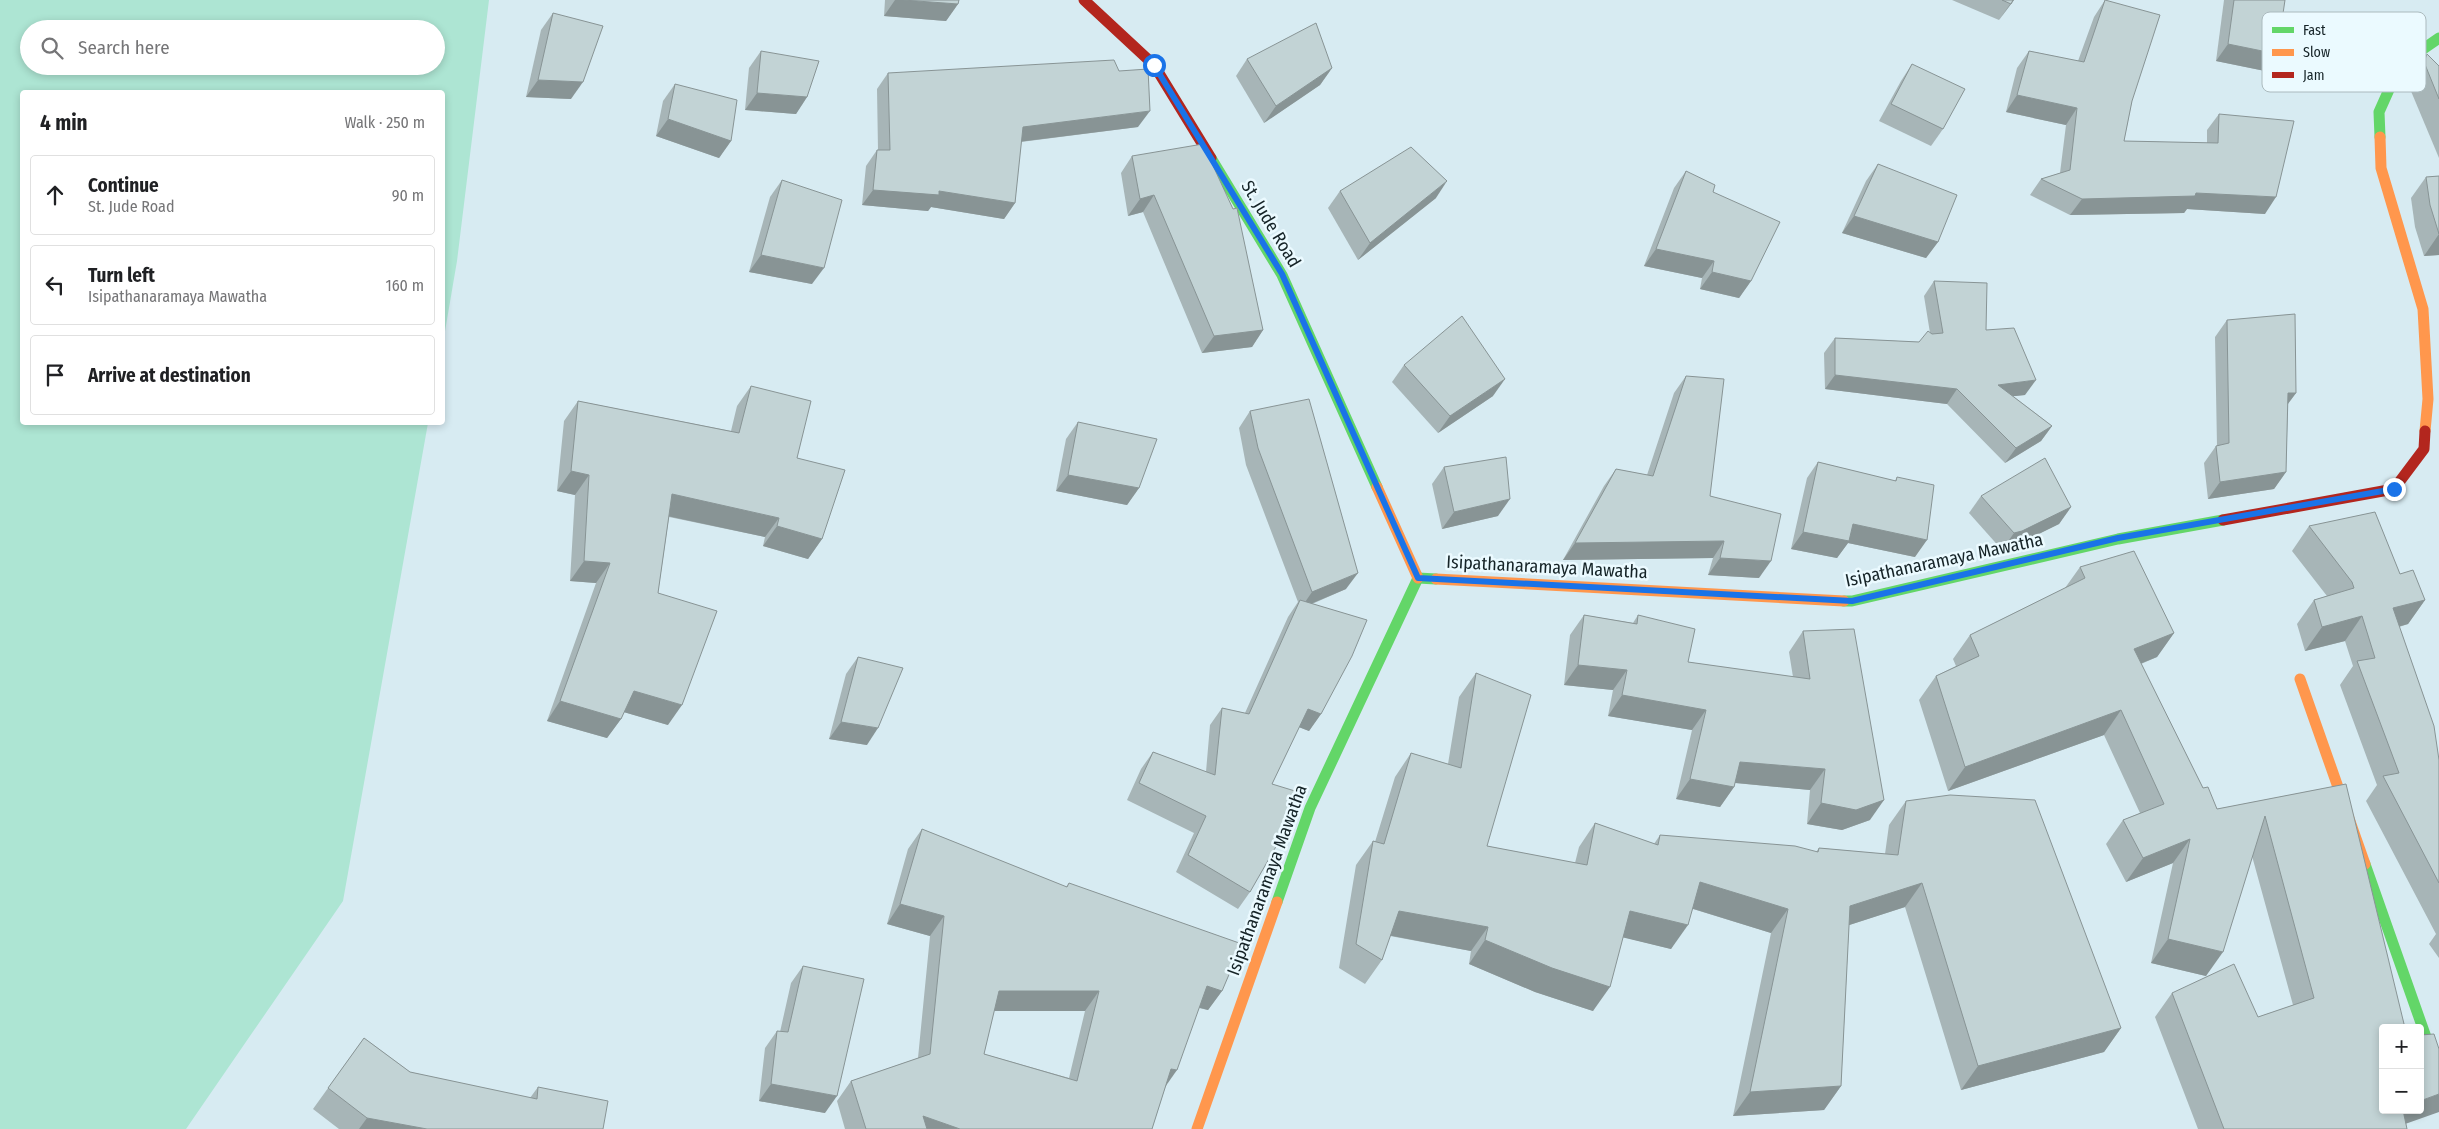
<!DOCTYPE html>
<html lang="en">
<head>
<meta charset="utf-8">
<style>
	body { margin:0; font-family:"Fira Sans Condensed",sans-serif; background:#f2f2f2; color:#202124 }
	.controls { position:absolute; right:15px; bottom:15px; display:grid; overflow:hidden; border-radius:5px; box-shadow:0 2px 8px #0003 }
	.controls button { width:45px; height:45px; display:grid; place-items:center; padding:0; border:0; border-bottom:1px solid #e0e0e0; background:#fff; color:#202124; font:25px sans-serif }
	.stop { position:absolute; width:15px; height:15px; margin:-11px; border:4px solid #1a73e8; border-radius:50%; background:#fff }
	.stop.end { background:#1a73e8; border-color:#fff; box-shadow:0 1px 5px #0008 }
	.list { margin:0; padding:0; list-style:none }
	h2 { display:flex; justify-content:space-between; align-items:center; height:65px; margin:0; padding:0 20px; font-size:21px }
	h2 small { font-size:16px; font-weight:400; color:#757577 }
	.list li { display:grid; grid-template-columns:32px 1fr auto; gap:15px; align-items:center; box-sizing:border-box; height:80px; margin:0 10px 10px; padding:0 10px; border:1px solid #e0e0e0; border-radius:5px }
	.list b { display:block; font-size:19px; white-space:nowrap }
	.list p { margin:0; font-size:16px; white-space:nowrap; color:#757577 }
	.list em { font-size:16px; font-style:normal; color:#757577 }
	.icon { flex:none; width:28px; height:28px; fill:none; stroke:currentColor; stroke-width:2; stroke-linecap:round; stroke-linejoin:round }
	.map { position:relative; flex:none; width:2439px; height:1129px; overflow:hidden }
	.search { position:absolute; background:#fff; box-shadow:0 2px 8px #0003; left:20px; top:20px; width:425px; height:55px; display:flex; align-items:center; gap:12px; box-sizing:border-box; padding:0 18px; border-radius:28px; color:#757577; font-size:19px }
	.panel { position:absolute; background:#fff; box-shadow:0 2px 8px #0003; left:20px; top:90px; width:425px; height:335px; border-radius:5px }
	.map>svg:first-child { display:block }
	.green { fill:#ade5d3; fill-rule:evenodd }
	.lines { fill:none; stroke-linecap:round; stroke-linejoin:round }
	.fast { stroke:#63d668; stroke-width:11 }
	.slow { stroke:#ff974d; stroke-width:11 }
	.jam { stroke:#b3261e; stroke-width:11 }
	.wall { fill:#a7b5b7; fill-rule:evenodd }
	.shaded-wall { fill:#889495 }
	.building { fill:#c2d3d5; stroke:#889495; fill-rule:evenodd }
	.route { stroke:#1a73e8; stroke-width:6 }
	.labels { text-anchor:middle; stroke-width:5; stroke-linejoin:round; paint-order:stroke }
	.street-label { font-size:18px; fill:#152327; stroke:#ebfaff }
	.key { fill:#ebfaff; stroke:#abbabe; stroke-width:1 }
	.key-label { font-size:14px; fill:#152327 }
</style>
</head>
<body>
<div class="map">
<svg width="2439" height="1129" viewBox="0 0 2439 1129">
	<rect width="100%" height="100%" fill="#d7ebf2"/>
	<path class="green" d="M0 0H489L457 261 443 343 442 92H22V422L428 423 343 901 186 1129H0ZM29 29H436V66H29Z"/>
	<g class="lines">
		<g class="fast">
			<path d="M2380 137 2379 112 2400 65 2439 38"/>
			<path d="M1211 158 1282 275 1377 487"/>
			<path d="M1844 601H1852L2118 539 2223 520"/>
			<path d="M2365 864 2439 1074"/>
			<path d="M1277 902 1310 808 1418 578 1436 579"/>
		</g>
		<g class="slow">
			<path d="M2380 137 2381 168 2423 309 2428 399 2425 431"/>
			<path d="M1377 487 1418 578"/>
			<path d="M1436 579 1844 601"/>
			<path d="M2300 679 2365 864"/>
			<path d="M1197 1129 1277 902"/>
		</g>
		<g class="jam">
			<path d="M1084 0 1154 65 1211 158"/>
			<path d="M2223 520 2394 489 2424 449 2425 431"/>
		</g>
	</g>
	<g class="wall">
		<path d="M885 0H959L958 4 946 21 884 16Z"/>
		<path d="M1952 0H2014L1999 20Z"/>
		<path d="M2105 0 2132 101 2124 141 2207 143V130L2219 114 2265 214 2187 209 2184 213 2070 215 2030 195 2041 179 2060 173 2066 125 2006 112 2017 68 2029 51 2078 61 2094 17Z"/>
		<path d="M2224 0H2285L2265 71 2216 61Z"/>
		<path d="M553 13 571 99 526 97 541 30Z"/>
		<path d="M761 51 807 97 796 114 745 110 749 68Z"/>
		<path d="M2427 54 2439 66V158L2408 84 2412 76Z"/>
		<path d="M1247 59 1332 68 1320 85 1264 123 1236 76Z"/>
		<path d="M1912 64 1943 129 1931 146 1879 121 1901 81Z"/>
		<path d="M888 73 1138 127 1021 142 1015 203 1004 219 931 207 928 211 862 205 866 166 877 150H878L877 89Z"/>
		<path d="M675 84 731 141 719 158 656 136 663 101Z"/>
		<path d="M1132 156 1263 330 1252 347 1202 353 1143 212 1128 216 1121 173Z"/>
		<path d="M1878 164 1938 242 1926 258 1842 233 1866 181Z"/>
		<path d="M1686 171 1713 192 1751 281 1739 298 1700 289 1702 278 1644 266 1674 188Z"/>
		<path d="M2439 176V255L2424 256 2415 227 2411 198 2426 177Z"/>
		<path d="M782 180 812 284 749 272 770 197Z"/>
		<path d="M1340 191 1436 198 1358 260 1328 208Z"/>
		<path d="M1934 281 1986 330 2025 395 2013 396 2052 426 2041 441 2005 463 1947 404 1825 389 1824 353 1835 338 1919 342 1930 333 1924 296Z"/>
		<path d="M2227 320 2296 393 2288 404 2286 472 2274 489 2208 499 2204 463 2216 446H2217L2215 337Z"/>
		<path d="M1404 365 1493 396 1438 433 1392 382Z"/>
		<path d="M1686 376 1710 496 1759 578 1708 575 1713 558 1563 560 1604 486 1616 469 1647 475 1674 393Z"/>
		<path d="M751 386 797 458 822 539 808 559 763 546 765 537 669 517 658 593 668 725 624 712 621 719 607 738 547 721 596 583 570 581 575 495 557 491 564 421 578 401 731 431 737 406Z"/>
		<path d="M1250 411 1346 589 1312 604 1321 714 1309 731 1299 727 1272 784 1250 892 1238 909 1176 872 1194 833 1127 800 1141 769 1153 752 1206 772 1210 725 1222 708 1245 713 1288 617 1298 602 1246 465 1239 428Z"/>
		<path d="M1078 422 1139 488 1127 505 1056 491 1066 439Z"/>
		<path d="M1818 462 1895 481 1897 477 1915 557 1848 543 1837 558 1791 549 1807 478Z"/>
		<path d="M1444 467 1498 516 1442 529 1432 484Z"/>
		<path d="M1981 496 2071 507 2059 524 2010 548 2002 550 1969 513Z"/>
		<path d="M2309 526 2400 574 2425 600 2408 624 2399 627 2439 760V958L2429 944 2436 934 2366 801 2377 785 2340 685 2353 666 2345 641 2305 651 2297 624 2314 600 2327 596 2292 551Z"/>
		<path d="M2080 567 2174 633 2157 657 2141 664 2203 788 2217 809 2346 784 2407 1129H2198L2155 1017 2172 993 2258 1017 2293 1005 2252 856 2206 976 2151 963 2173 863 2126 882 2106 844 2123 820 2140 813 2104 735 1948 791 1919 700 1936 676 1956 666 1953 659 1970 635 2065 588Z"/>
		<path d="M1584 615 1633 623 1638 615 1688 662 1793 677 1789 652 1803 631 1870 820 1842 830 1807 824 1810 790 1735 783 1734 787 1720 807 1676 799 1692 730 1608 716 1613 690 1564 685 1570 635Z"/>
		<path d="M858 657 867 745 829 739 846 674Z"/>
		<path d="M1476 673 1487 846 1575 863 1579 847 1595 823 1654 844 1660 835 1816 852 1819 848 1885 854 1889 825 1906 801 2121 1028 2104 1052 1961 1090 1905 907 1849 925 1841 1086 1824 1110 1733 1116 1771 933 1693 909 1671 949 1623 937 1593 1011 1535 992 1469 964 1471 951 1390 936 1382 960 1365 984 1339 968 1356 865 1373 841 1375 842 1395 777 1411 753 1448 764 1459 697Z"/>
		<path d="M922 829 1066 887 1069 883 1222 991 1208 1010 1199 1008 1165 1088 1152 1129H845L837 1101 851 1081 918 1058 930 936 887 924 908 849ZM994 1011H1085L1069 1078 984 1054Z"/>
		<path d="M803 966 825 1113 759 1101 765 1048 777 1031 780 1032 791 983Z"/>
		<path d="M364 1038 410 1072 530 1098 538 1087 603 1129H339L313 1109Z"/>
	</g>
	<g class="shaded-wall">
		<path d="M895 0H903L958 4 946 21 884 16Z"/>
		<path d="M2013 0H2014L1999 20Z"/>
		<path d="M2228 44 2277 54 2265 71 2216 61Z"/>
		<path d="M1332 68 1320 85 1264 123 1276 106Z"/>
		<path d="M538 80 583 82 571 99 526 97Z"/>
		<path d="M757 93 807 97 796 114 745 110Z"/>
		<path d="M2017 95 2077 108 2066 125 2006 112Z"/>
		<path d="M1150 111 1138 127 1011 143 1023 127Z"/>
		<path d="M668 119 731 141 719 158 656 136Z"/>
		<path d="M1447 181 1436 198 1358 260 1370 243Z"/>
		<path d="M873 190 939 191 1015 203 1004 219 931 207 928 211 862 205Z"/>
		<path d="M2196 193 2276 197 2265 214 2187 209 2184 213 2070 215 2082 199Z"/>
		<path d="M1154 195 1143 212 1128 216 1140 199Z"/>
		<path d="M1854 216 1938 242 1926 258 1842 233Z"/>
		<path d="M2439 234V255L2424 256Z"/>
		<path d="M1656 249 1714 261 1702 278 1644 266Z"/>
		<path d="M761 255 824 268 812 284 749 272Z"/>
		<path d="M1712 272 1751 281 1739 298 1700 289Z"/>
		<path d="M1263 330 1252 347 1202 353 1214 336Z"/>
		<path d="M1835 375 1957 389 1947 404 1825 389Z"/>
		<path d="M1505 379 1493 396 1438 433 1450 416Z"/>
		<path d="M2036 380 2025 395 1988 399 1998 385Z"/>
		<path d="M2288 393H2296L2284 409Z"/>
		<path d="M2052 426 2041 441 2005 463 2016 448Z"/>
		<path d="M571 471 589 475 575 495 557 491Z"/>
		<path d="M2286 472 2274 489 2208 499 2220 482Z"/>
		<path d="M1068 475 1139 488 1127 505 1056 491Z"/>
		<path d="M672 494 779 518 765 537 658 514Z"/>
		<path d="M1510 499 1498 516 1442 529 1454 512Z"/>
		<path d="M2071 507 2059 524 2010 548 2002 550 2014 533Z"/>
		<path d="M1853 524 1927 540 1915 557 1848 543 1837 558 1791 549 1803 532Z"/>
		<path d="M777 526 822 539 808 559 763 546Z"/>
		<path d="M1724 541 1713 558 1563 560 1575 543Z"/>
		<path d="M1720 558 1771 561 1759 578 1708 575Z"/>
		<path d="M584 561 610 563 596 583 570 581Z"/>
		<path d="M1358 573 1346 589 1301 608 1312 592Z"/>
		<path d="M2425 600 2408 624 2376 633 2393 608Z"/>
		<path d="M2362 616 2345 641 2305 651 2322 627Z"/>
		<path d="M2174 633 2157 657 2117 673 2134 649Z"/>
		<path d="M1578 665 1627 670 1613 690 1564 685Z"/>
		<path d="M634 691 682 705 668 725 620 711Z"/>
		<path d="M1622 695 1706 710 1692 730 1608 716Z"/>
		<path d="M560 701 621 719 607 738 547 721Z"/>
		<path d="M1308 709 1321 714 1309 731 1296 726Z"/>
		<path d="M2121 710 2104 735 1948 791 1965 767Z"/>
		<path d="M841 722 878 728 867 745 829 739Z"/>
		<path d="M1740 762 1825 769 1810 790 1726 782Z"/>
		<path d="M1690 779 1734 787 1720 807 1676 799Z"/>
		<path d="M1884 800 1870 820 1842 830 1807 824 1821 803Z"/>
		<path d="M2190 839 2173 863 2126 882 2143 858Z"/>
		<path d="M1700 882 1788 909 1771 933 1684 906Z"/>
		<path d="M1922 883 1905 907 1834 930 1850 906Z"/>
		<path d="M900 904 944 916 930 936 887 924Z"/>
		<path d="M1399 911 1488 927 1471 951 1382 934Z"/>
		<path d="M1630 911 1688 925 1671 949 1613 935Z"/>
		<path d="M2168 939 2223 952 2206 976 2151 963Z"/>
		<path d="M1485 940 1610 987 1593 1011 1535 992 1469 964Z"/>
		<path d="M1207 986 1222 991 1208 1010 1193 1006Z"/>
		<path d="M999 991H1099L1085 1011H985Z"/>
		<path d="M2121 1028 2104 1052 1961 1090 1978 1066Z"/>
		<path d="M1171 1069 1177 1070 1163 1090Z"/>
		<path d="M771 1084 837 1096 825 1113 759 1101Z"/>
		<path d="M1841 1086 1824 1110 1733 1116 1750 1092Z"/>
		<path d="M2439 1094V1112L2391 1129 2400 1110H2420V1101Z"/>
		<path d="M923 1116 960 1129H914Z"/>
		<path d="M367 1118 427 1129H359Z"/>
	</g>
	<g class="building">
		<path d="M903 0H959L958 4Z"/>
		<path d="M2002 0H2013L2011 4Z"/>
		<path d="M2105 0 2160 15 2132 101 2124 141 2218 143 2219 114 2294 121 2276 197 2196 193 2195 196 2082 199 2041 179 2070 170 2077 108 2017 95 2029 51 2084 62Z"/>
		<path d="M2234 0H2285L2277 54 2228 44Z"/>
		<path d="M553 13 603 26 583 82 538 80Z"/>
		<path d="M1316 23 1332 68 1276 106 1247 59Z"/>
		<path d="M761 51 819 61 807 97 757 93Z"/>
		<path d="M2427 54 2439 66V99L2424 62Z"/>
		<path d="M1114 60 1119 71 1148 69 1150 111 1023 127 1015 203 939 191V195L873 190 877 150H890L888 73Z"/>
		<path d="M1912 64 1965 89 1943 129 1891 104Z"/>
		<path d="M675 84 737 100 731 141 668 119Z"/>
		<path d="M1203 144 1233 209 1237 208 1263 330 1214 336 1154 195 1140 199 1132 156Z"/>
		<path d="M1411 147 1447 181 1370 243 1340 191Z"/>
		<path d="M1878 164 1957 195 1938 242 1854 216Z"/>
		<path d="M1686 171 1715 185 1713 192 1780 222 1751 281 1712 272 1714 261 1656 249Z"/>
		<path d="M2439 176V234L2430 205 2426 177Z"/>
		<path d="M782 180 842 200 824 268 761 255Z"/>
		<path d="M1934 281 1987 283 1986 330 2014 328 2036 380 1998 385 2052 426 2016 448 1957 389 1835 375V338L1919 342 1928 331 1932 334 1943 333Z"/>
		<path d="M2295 314 2296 393H2288L2286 472 2220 482 2216 446 2229 443 2227 320Z"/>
		<path d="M1462 316 1505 379 1450 416 1404 365Z"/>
		<path d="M1686 376 1724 379 1710 496 1781 514 1771 561 1720 558 1724 541 1575 543 1616 469 1653 476Z"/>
		<path d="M751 386 811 401 797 458 845 470 822 539 777 526 779 518 672 494 658 593 717 611 682 705 634 691 621 719 560 701 610 563 584 561 589 475 571 471 578 401 739 433Z"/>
		<path d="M1309 399 1358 573 1312 592 1258 448 1250 411Z"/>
		<path d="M1078 422 1157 439 1139 488 1068 475Z"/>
		<path d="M1506 457 1510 499 1454 512 1444 467Z"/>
		<path d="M2045 458 2071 507 2022 531 2014 533 1981 496Z"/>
		<path d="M1818 462 1896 481 1897 477 1934 485 1927 540 1853 524 1849 541 1803 532Z"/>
		<path d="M2375 512 2400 574 2413 570 2425 600 2393 608 2434 726 2439 760V883L2383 776 2399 773 2357 661 2375 658 2362 616 2322 627 2314 600 2354 588 2352 582 2309 526Z"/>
		<path d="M2134 551 2174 633 2134 649 2203 788 2208 787 2217 809 2346 784 2405 1028H2383V1110H2403L2407 1129H2224L2172 993 2234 964 2258 1017 2314 998 2265 816 2223 952 2168 939 2190 839 2143 858 2123 820 2164 804 2121 710 1965 767 1936 676 1979 656 1970 635 2085 578 2080 567Z"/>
		<path d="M1300 600 1367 620 1352 656 1321 714 1308 709 1272 784 1295 791 1278 843 1250 892 1188 855 1206 816 1139 783 1153 752 1215 775 1222 708 1249 714Z"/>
		<path d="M1584 615 1637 624 1638 615 1695 629 1688 662 1810 679 1803 631 1854 629 1884 800 1856 810 1821 803 1825 769 1740 762 1734 787 1690 779 1706 710 1622 695 1627 670 1578 665Z"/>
		<path d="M858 657 903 668 878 728 841 722Z"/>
		<path d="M1476 673 1531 695 1487 846 1587 865 1595 823 1658 845 1660 835 1795 846 1818 852 1819 848 1898 855 1906 801 1950 795 2035 800 2121 1028 1978 1066 1922 883 1850 906 1841 1086 1750 1092 1788 909 1700 882 1688 925 1630 911 1610 987 1552 968 1485 940 1488 927 1399 911 1382 960 1356 944 1373 841 1384 844 1411 753 1461 768Z"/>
		<path d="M922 829 1067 887 1069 883 1242 944 1222 991 1207 986 1177 1070 1171 1069 1152 1129H960L923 1116 927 1129H866L851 1081 930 1054 944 916 900 904ZM999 991H1099L1077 1081 984 1054Z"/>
		<path d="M803 966 864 979 837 1096 771 1084 777 1031 788 1032Z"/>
		<path d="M2434 1034 2439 1049V1094L2420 1101V1035Z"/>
		<path d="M364 1038 410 1072 537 1099 538 1087 608 1101 603 1129H427L367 1118 328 1088Z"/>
	</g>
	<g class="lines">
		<path class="route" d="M1154 65 1282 274 1418 578 1852 601 2118 538 2394 489"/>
	</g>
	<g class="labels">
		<g class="street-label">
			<text transform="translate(1271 224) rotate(59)" y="6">St. Jude Road</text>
			<text transform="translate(1944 560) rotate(-12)" y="6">Isipathanaramaya Mawatha</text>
			<text transform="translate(1547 567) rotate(3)" y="6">Isipathanaramaya Mawatha</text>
			<text transform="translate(1267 880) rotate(-70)" y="6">Isipathanaramaya Mawatha</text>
		</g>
	</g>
	<rect x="2262" y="12" width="164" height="80" rx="8" class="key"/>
	<rect x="2272" y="27" width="22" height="6" fill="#63d668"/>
	<rect x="2272" y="49" width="22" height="7" fill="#ff974d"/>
	<rect x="2272" y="72" width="22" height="6" fill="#b3261e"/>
	<g class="key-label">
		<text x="2303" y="35">Fast</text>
		<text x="2303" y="57">Slow</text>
		<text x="2303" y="80">Jam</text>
	</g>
</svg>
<div class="controls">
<button>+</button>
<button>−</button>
</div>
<div class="stop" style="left:1154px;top:65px"></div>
<div class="stop end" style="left:2394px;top:489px"></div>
<div class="search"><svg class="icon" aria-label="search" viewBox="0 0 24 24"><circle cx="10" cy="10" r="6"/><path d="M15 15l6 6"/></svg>Search here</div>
<section class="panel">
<h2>4 min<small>Walk · 250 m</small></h2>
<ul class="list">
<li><svg class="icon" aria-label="ahead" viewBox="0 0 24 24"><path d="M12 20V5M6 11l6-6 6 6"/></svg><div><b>Continue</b><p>St. Jude Road</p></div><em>90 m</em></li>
<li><svg class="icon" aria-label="left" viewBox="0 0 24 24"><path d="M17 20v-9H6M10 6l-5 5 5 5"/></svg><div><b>Turn left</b><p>Isipathanaramaya Mawatha</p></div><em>160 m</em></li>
<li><svg class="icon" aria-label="arrive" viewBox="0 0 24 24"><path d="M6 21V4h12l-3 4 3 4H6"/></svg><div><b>Arrive at destination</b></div></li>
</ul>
</section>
</div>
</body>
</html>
